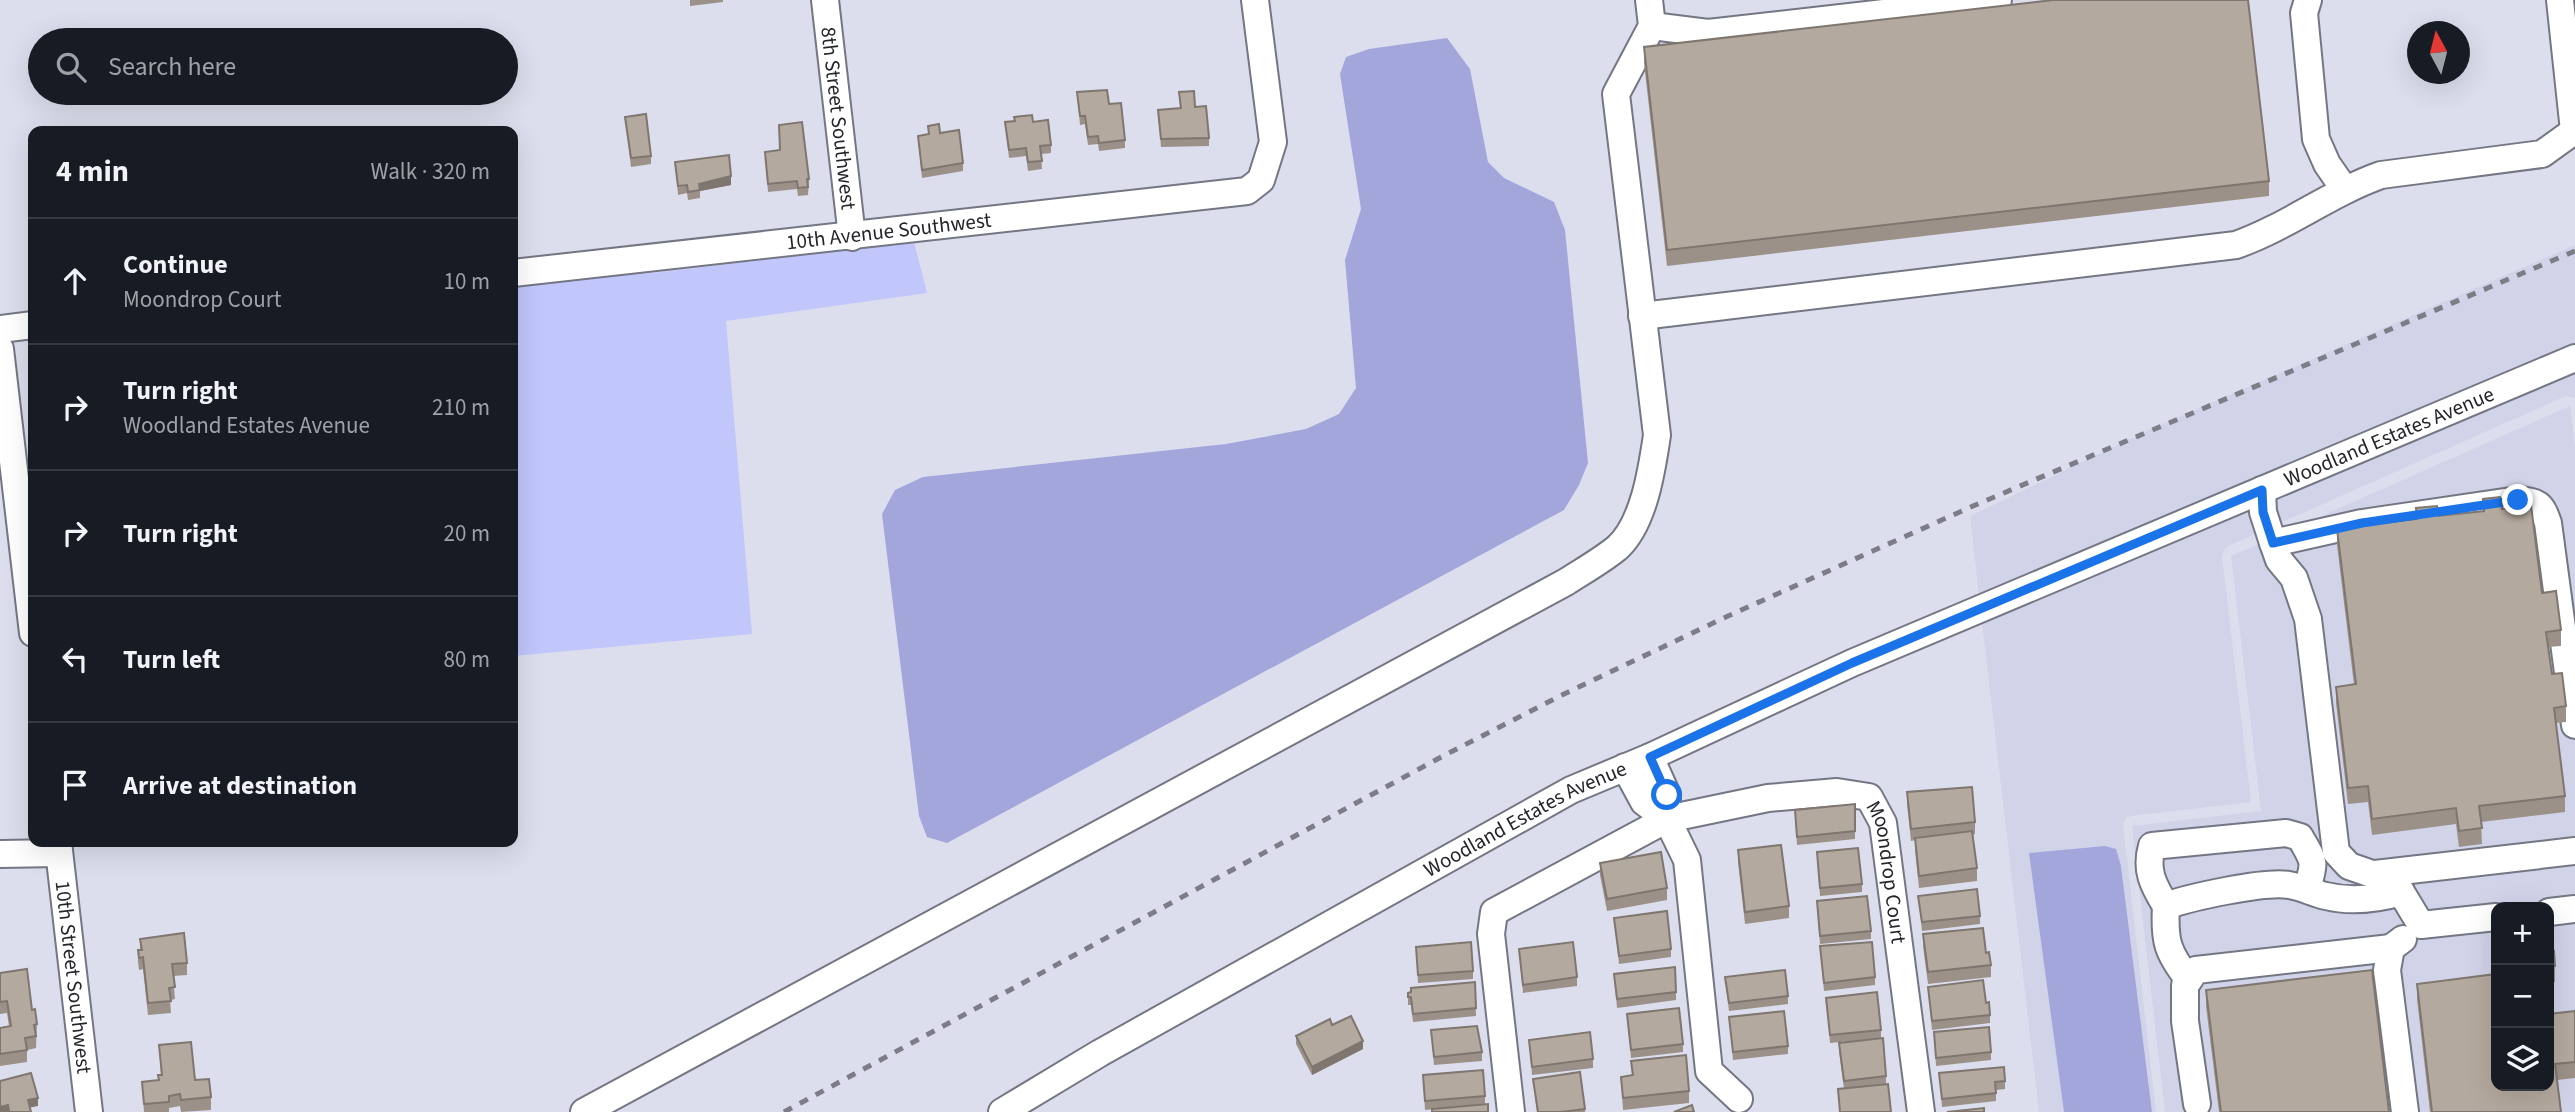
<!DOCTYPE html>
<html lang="en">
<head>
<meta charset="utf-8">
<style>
	body { margin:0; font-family:"Source Sans 3",sans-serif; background:#20242c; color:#f1f3f6 }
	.controls { position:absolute; right:21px; bottom:21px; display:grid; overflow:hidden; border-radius:14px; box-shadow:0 7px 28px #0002 }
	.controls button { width:63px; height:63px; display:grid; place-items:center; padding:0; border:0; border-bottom:2px solid #363941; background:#171b24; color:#f1f3f6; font:35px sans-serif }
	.compass { position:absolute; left:2407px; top:21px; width:63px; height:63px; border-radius:50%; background:#171b24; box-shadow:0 7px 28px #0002; rotate:353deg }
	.stop { position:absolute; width:21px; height:21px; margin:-16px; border:5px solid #1a73e8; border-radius:50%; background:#fff }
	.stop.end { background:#1a73e8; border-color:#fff; box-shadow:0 2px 7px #0008 }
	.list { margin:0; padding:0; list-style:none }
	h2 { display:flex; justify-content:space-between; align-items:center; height:91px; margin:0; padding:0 28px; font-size:30px }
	h2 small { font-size:23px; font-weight:400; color:#9ea1a6 }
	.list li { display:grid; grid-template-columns:46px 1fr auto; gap:21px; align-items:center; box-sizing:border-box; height:126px; padding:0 28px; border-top:2px solid #363941 }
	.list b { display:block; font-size:26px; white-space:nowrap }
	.list p { margin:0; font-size:23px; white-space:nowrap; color:#9ea1a6 }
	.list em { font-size:23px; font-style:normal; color:#9ea1a6 }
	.icon { flex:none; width:38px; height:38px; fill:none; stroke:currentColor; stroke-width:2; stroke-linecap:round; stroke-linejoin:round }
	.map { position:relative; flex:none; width:2575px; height:1112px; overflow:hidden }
	.search { position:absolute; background:#171b24; box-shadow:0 7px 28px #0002; left:28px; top:28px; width:490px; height:77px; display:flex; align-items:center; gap:18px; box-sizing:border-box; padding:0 24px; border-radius:38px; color:#9ea1a6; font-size:26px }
	.panel { position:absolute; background:#171b24; box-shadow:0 7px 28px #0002; left:28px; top:126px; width:490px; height:721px; border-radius:14px }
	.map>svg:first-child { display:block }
	.built { fill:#d1d3e9; fill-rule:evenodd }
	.green { fill:#c1c6fb }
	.water { fill:#a2a6db }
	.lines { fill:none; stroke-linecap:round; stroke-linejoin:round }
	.minor-casing { stroke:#747683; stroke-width:30 }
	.minor { stroke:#fff; stroke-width:26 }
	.rail { stroke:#7c7d87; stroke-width:5; stroke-dasharray:9 9; stroke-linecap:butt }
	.wall { fill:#9b9188 }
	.shaded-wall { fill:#7e766f }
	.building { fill:#b4a99e; stroke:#7e766f; stroke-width:2 }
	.route { stroke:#1a73e8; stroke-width:9 }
	.labels { text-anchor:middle; stroke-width:7; stroke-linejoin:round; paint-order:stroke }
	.street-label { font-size:21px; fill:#24252a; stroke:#fff }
</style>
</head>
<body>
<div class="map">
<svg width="2575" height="1112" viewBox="0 0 2575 1112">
	<rect width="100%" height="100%" fill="#dcdeed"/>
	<g class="built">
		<path d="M2575 245V345L1979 596 1970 516 2151 429Z"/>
		<path d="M2575 371V398L2566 396 2228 546 2224 550 2222 557 2251 802 2131 816 2126 818 2123 824 2156 1112H2152L2121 866 2029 853 2064 1112H2039L1982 622Z"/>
		<path d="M2570 406 2575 447V1112H2165L2132 826 2261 811 2231 556ZM2496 907H2549V1086H2496Z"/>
	</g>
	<path class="green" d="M914 242 927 293 726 321 752 634 513 656V286L624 274 653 273Z"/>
	<g class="water">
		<path d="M1447 38 1470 69 1488 162 1504 178 1554 202 1565 230 1588 463 1579 485 1564 510 947 843 927 837 919 816 882 514 895 490 923 477 1226 444 1306 429 1339 414 1356 388 1345 260 1361 209 1340 74 1346 57 1369 49Z"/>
		<path d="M2105 846 2116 849 2121 866 2152 1112H2064L2029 853Z"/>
	</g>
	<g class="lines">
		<defs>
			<g id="minor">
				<path id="s1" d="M825 0 852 237"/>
				<path d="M2308 0 2304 13 2316 139 2327 164 2345 190"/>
				<path d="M1652 26 1708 33 1998 0"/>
				<path id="s2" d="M513 273 1247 191 1261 180 1273 142 1255 0"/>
				<path d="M1642 316 2236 245C2287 227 2330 193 2381 175L2542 154 2574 131 2560 0"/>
				<path d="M0 329 33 325"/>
				<path d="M0 349 33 633"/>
				<path d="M2262 490 2263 512 2273 543 2279 560 2294 578 2308 619 2336 852 2349 866 2395 882 2421 925 2496 917"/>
				<path d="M2273 543 2362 523 2518 500C2538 502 2541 503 2548 523L2575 725"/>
				<path d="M1650 757 1667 795V819L1687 860 1709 1071 1739 1099"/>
				<path d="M1625 767 1644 802 1667 819"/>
				<path id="s3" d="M58 842 89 1112"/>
				<path d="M0 854 59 853"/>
				<path d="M2375 874 2575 851"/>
				<path d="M2166 906C2153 885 2145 870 2152 846L2286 833 2300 837C2314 862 2316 860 2307 889"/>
				<path d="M2549 912 2575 909"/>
				<path d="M2403 939 2391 948 2387 970 2405 1112"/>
				<path d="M2189 980C2167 952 2164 941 2166 906 2190 897 2265 881 2289 885 2302 887 2313 893 2326 896 2350 902 2377 899 2401 892"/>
				<path d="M2197 1104 2185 1021V985L2196 970 2391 948"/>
				<path d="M584 1112 1566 582C1583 571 1601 561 1617 548 1644 524 1652 469 1657 435L1616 94 1652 26 1649 0"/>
				<path id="s4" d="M1002 1112 1100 1053 1571 790 1650 757 1852 663 2575 358"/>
				<path id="s5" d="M1511 1112 1491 934 1494 912 1667 819 1768 798 1837 792 1869 797 1883 823 1921 1112"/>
			</g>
		</defs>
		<use href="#minor" class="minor-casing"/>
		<use href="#minor" class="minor"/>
		<path class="rail" d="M784 1112 1445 755 1564 694 1728 616 1973 506 2575 251"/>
	</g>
	<g class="wall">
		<path d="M690 0H723V2L690 6Z"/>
		<path d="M1644 47 2269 181V196L1667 266 1644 63Z"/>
		<path d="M1077 92 1109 104 1125 140V148L1099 151 1098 144 1088 145 1085 124 1080 125Z"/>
		<path d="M1179 92 1195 107 1209 138V146L1161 147 1158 110 1180 108Z"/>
		<path d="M625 117 651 156V164L631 167Z"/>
		<path d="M1005 122H1033L1051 145V153L1041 154 1042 169 1028 171 1026 156 1009 158Z"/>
		<path d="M928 126 940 133 963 163V171L922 178 918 136 928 134Z"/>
		<path d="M765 152 809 179 808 195 798 196 797 189 768 192Z"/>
		<path d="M675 162 731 185 700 191V198L688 200 687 193 678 195Z"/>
		<path d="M2483 499 2502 509 2542 593 2561 630V646L2548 647 2552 674 2566 706V722L2556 723 2565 796V812L2481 822 2482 844 2459 847 2456 824 2372 835 2368 802 2348 804 2336 703V687L2354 685 2337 545V529L2416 519V508L2438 516 2483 511Z"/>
		<path d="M1907 792 1975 822V834L1973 835 1977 868V881L1919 888 1915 850V840L1911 841 1907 804Z"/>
		<path d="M1855 804V839L1797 845 1795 810Z"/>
		<path d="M1738 850 1789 906V918L1745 924 1738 862Z"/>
		<path d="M1817 852 1862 884V892L1820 896Z"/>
		<path d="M1600 863 1667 888V900L1607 911 1600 875Z"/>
		<path d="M1918 896 1980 916V924L1922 931Z"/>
		<path d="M1817 901 1871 931V939L1820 944Z"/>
		<path d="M1614 918 1671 949V957L1619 964Z"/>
		<path d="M1923 934 1986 953 1991 965V977L1928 984 1923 946Z"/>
		<path d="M140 939 187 963V975L173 976 175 999 170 1000 171 1013 148 1015 143 969 139 970 138 962V950H140Z"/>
		<path d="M1820 946 1875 977V985L1824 991Z"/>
		<path d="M1416 947 1473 971V979L1418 983Z"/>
		<path d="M1519 949 1577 977V986L1523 993Z"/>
		<path d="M2549 952 2555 966V982L2549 983Z"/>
		<path d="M0 973 32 1010 37 1024 36 1048 27 1050V1062L0 1066V1028L9 1026 7 1013 0 1014Z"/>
		<path d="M1614 974 1676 992V1000L1617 1008Z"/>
		<path d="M1725 977 1788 996V1004L1729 1011Z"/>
		<path d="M1475 982 1476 1016 1413 1022 1411 1005H1408V993Z"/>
		<path d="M2417 984 2549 1014 2575 1011V1078L2557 1080 2561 1112H2430L2417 999Z"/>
		<path d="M1928 987 1986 1003 1990 1015V1023L1932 1030Z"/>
		<path d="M2206 990 2389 1112H2219L2206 1006Z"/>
		<path d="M1826 998 1881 1030V1038L1830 1043Z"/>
		<path d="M1627 1014 1683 1044V1052L1631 1058Z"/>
		<path d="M1729 1017 1788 1046V1054L1733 1060Z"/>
		<path d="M1431 1030 1482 1052V1061L1434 1065Z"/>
		<path d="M1934 1032 1991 1052V1060L1936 1066Z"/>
		<path d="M1296 1036 1363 1049 1312 1075 1296 1044Z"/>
		<path d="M1529 1040 1593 1059V1068L1532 1075Z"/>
		<path d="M1839 1043 1886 1076V1084L1891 1112H1840L1838 1089H1844L1839 1051Z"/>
		<path d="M159 1045 211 1097V1110L181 1112 180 1106 169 1108V1112H144L142 1082 158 1080V1075H161Z"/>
		<path d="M1631 1061 1689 1091V1103L1623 1110 1621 1077 1632 1075Z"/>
		<path d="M1939 1073 2005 1081V1089L1996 1090V1101L1942 1107Z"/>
		<path d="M1423 1075 1485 1096V1104L1425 1110Z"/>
		<path d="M1533 1079 1585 1109V1112H1537Z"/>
	</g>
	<g class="shaded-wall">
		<path d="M731 176V185L700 191 699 184Z"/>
		<path d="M1363 1041V1049L1312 1075V1067Z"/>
		<path d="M38 1098V1106L28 1108V1100Z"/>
		<path d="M8 1105V1112H0V1107Z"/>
	</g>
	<g class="building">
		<path d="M2053 0H2248L2269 181 1667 250 1644 47Z"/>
		<path d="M1107 90 1109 104 1121 103 1125 140 1099 143 1098 136 1088 137 1085 116H1080L1077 92Z"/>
		<path d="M1194 91 1195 107 1206 106 1209 138 1161 139 1158 110 1181 108 1179 92Z"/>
		<path d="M646 114 651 156 631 158 625 117Z"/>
		<path d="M1032 115 1033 122 1048 120 1051 145 1040 146 1042 161 1028 162 1026 148 1009 150 1005 122 1015 121 1014 117Z"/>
		<path d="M802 122 809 179H807L808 187 798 188 797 181 768 184 765 152 780 150 779 125Z"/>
		<path d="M939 124 940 133 959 130 963 163 922 170 918 136 929 134 928 126Z"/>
		<path d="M729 155 731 176 699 184 700 190 688 192 687 185 678 186 675 162Z"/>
		<path d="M2500 497 2502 509 2531 505 2542 593 2556 591 2561 630 2546 632 2552 674 2562 673 2566 706 2554 708 2565 796 2479 806 2482 828 2459 831 2456 808 2372 819 2368 786 2348 788 2336 687 2356 684 2337 529 2417 519 2416 508 2437 506 2438 516 2484 511 2483 499Z"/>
		<path d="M1972 787 1975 822 1911 829 1907 792Z"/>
		<path d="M1855 804V831L1797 837 1795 810Z"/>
		<path d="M1972 831 1977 868 1919 876 1915 838Z"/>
		<path d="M1781 845 1789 906 1745 912 1738 850Z"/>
		<path d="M1858 848 1862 884 1820 888 1817 852Z"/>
		<path d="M1661 852 1667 888 1607 899 1600 863Z"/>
		<path d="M1977 889 1980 916 1922 922 1918 896Z"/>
		<path d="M1867 896 1871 931 1820 936 1817 901Z"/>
		<path d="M1667 911 1671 949 1619 956 1614 918Z"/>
		<path d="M1983 928 1986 953 1989 952 1991 965 1928 972 1923 934Z"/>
		<path d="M184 933 187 963 172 964 175 987 169 988 171 1001 148 1003 143 957 139 958 138 950H142L140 939Z"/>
		<path d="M1471 942 1473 971 1418 975 1416 947Z"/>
		<path d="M1573 942 1577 977 1523 985 1519 949Z"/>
		<path d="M1872 942 1875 977 1824 983 1820 946Z"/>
		<path d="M2554 951 2555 966 2549 967V952Z"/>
		<path d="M1675 967 1676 992 1617 999 1614 974Z"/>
		<path d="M27 969 32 1010 35 1009 37 1024 34 1025 36 1036 25 1038 27 1050 0 1054V1028L11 1026 7 1001 0 1002V973Z"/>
		<path d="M1785 970 1788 996 1729 1003 1725 977Z"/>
		<path d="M2372 970 2389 1112H2221L2206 990Z"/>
		<path d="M2496 974V1086H2549V1014L2575 1011V1062L2555 1064 2561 1112H2432L2417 984Z"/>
		<path d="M1983 980 1986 1003 1989 1002 1990 1015 1932 1021 1928 987Z"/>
		<path d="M1475 982 1476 1008 1413 1014 1411 997H1408V993L1411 992V988Z"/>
		<path d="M1877 992 1881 1030 1830 1035 1826 998Z"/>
		<path d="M1679 1008 1683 1044 1631 1050 1627 1014Z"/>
		<path d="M1784 1011 1788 1046 1733 1052 1729 1017Z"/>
		<path d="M1351 1016 1363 1041 1312 1067 1296 1036 1330 1019 1332 1025Z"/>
		<path d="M1477 1026 1482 1052 1434 1057 1431 1030Z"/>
		<path d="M1989 1027 1991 1052 1936 1058 1934 1032Z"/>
		<path d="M1590 1032 1593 1059 1532 1067 1529 1040Z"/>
		<path d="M1883 1038 1886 1076 1844 1081 1839 1043Z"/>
		<path d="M191 1042 195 1080 209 1079 211 1097 181 1100 180 1094 169 1096V1102L144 1104 142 1082 159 1080 158 1075H162L159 1045Z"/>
		<path d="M1686 1055 1689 1091 1623 1098 1621 1077 1633 1075 1631 1061Z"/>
		<path d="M2004 1067 2005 1081 1995 1082 1996 1093 1942 1099 1939 1073Z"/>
		<path d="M1483 1070 1485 1096 1425 1101 1423 1075Z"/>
		<path d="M1580 1072 1585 1109 1561 1112H1538L1533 1079Z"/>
		<path d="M31 1073 38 1098 28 1100 31 1112H6L9 1111 8 1105 0 1107V1081Z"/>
		<path d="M1888 1084 1891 1112H1840L1838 1089Z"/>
		<path d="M1488 1104V1112H1432V1109Z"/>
		<path d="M1692 1105 1694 1112H1674Z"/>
		<path d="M1984 1108V1112H1947Z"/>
	</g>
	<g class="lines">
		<path class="route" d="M1667 795 1650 757 1852 663 2262 490 2263 512 2273 543 2362 523 2518 500"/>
	</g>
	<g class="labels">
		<g class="street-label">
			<text dy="7" stroke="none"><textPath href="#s1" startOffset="119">8th Street Southwest</textPath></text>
			<text dy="7" stroke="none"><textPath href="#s2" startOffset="378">10th Avenue Southwest</textPath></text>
			<text dy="7" stroke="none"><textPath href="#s4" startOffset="1545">Woodland Estates Avenue</textPath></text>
			<text dy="7" stroke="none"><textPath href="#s4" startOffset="600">Woodland Estates Avenue</textPath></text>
			<text dy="7" stroke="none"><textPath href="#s5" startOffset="681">Moondrop Court</textPath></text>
			<text dy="7" stroke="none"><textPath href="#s3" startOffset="136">10th Street Southwest</textPath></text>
		</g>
	</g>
</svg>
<div class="controls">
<button>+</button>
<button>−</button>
<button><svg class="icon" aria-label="layers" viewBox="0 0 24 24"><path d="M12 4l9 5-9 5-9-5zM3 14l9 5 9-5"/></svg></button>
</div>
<svg class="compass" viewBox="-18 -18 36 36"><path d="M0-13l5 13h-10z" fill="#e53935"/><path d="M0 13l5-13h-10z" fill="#9ea1a6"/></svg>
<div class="stop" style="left:1667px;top:795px"></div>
<div class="stop end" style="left:2518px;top:500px"></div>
<div class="search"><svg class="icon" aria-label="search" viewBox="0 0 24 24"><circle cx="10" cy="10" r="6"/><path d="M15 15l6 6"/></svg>Search here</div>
<section class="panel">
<h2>4 min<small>Walk · 320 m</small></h2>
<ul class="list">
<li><svg class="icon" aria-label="ahead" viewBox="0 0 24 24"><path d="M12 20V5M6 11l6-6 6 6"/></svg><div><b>Continue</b><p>Moondrop Court</p></div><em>10 m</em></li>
<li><svg class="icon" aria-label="right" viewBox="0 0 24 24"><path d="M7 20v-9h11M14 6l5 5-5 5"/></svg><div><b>Turn right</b><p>Woodland Estates Avenue</p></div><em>210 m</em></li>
<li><svg class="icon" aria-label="right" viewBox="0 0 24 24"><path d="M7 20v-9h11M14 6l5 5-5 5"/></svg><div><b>Turn right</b></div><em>20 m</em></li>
<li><svg class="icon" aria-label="left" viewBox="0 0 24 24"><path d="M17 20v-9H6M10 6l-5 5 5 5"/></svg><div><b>Turn left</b></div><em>80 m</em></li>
<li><svg class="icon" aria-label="arrive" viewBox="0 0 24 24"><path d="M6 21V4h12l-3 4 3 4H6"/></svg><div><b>Arrive at destination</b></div></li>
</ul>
</section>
</div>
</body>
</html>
